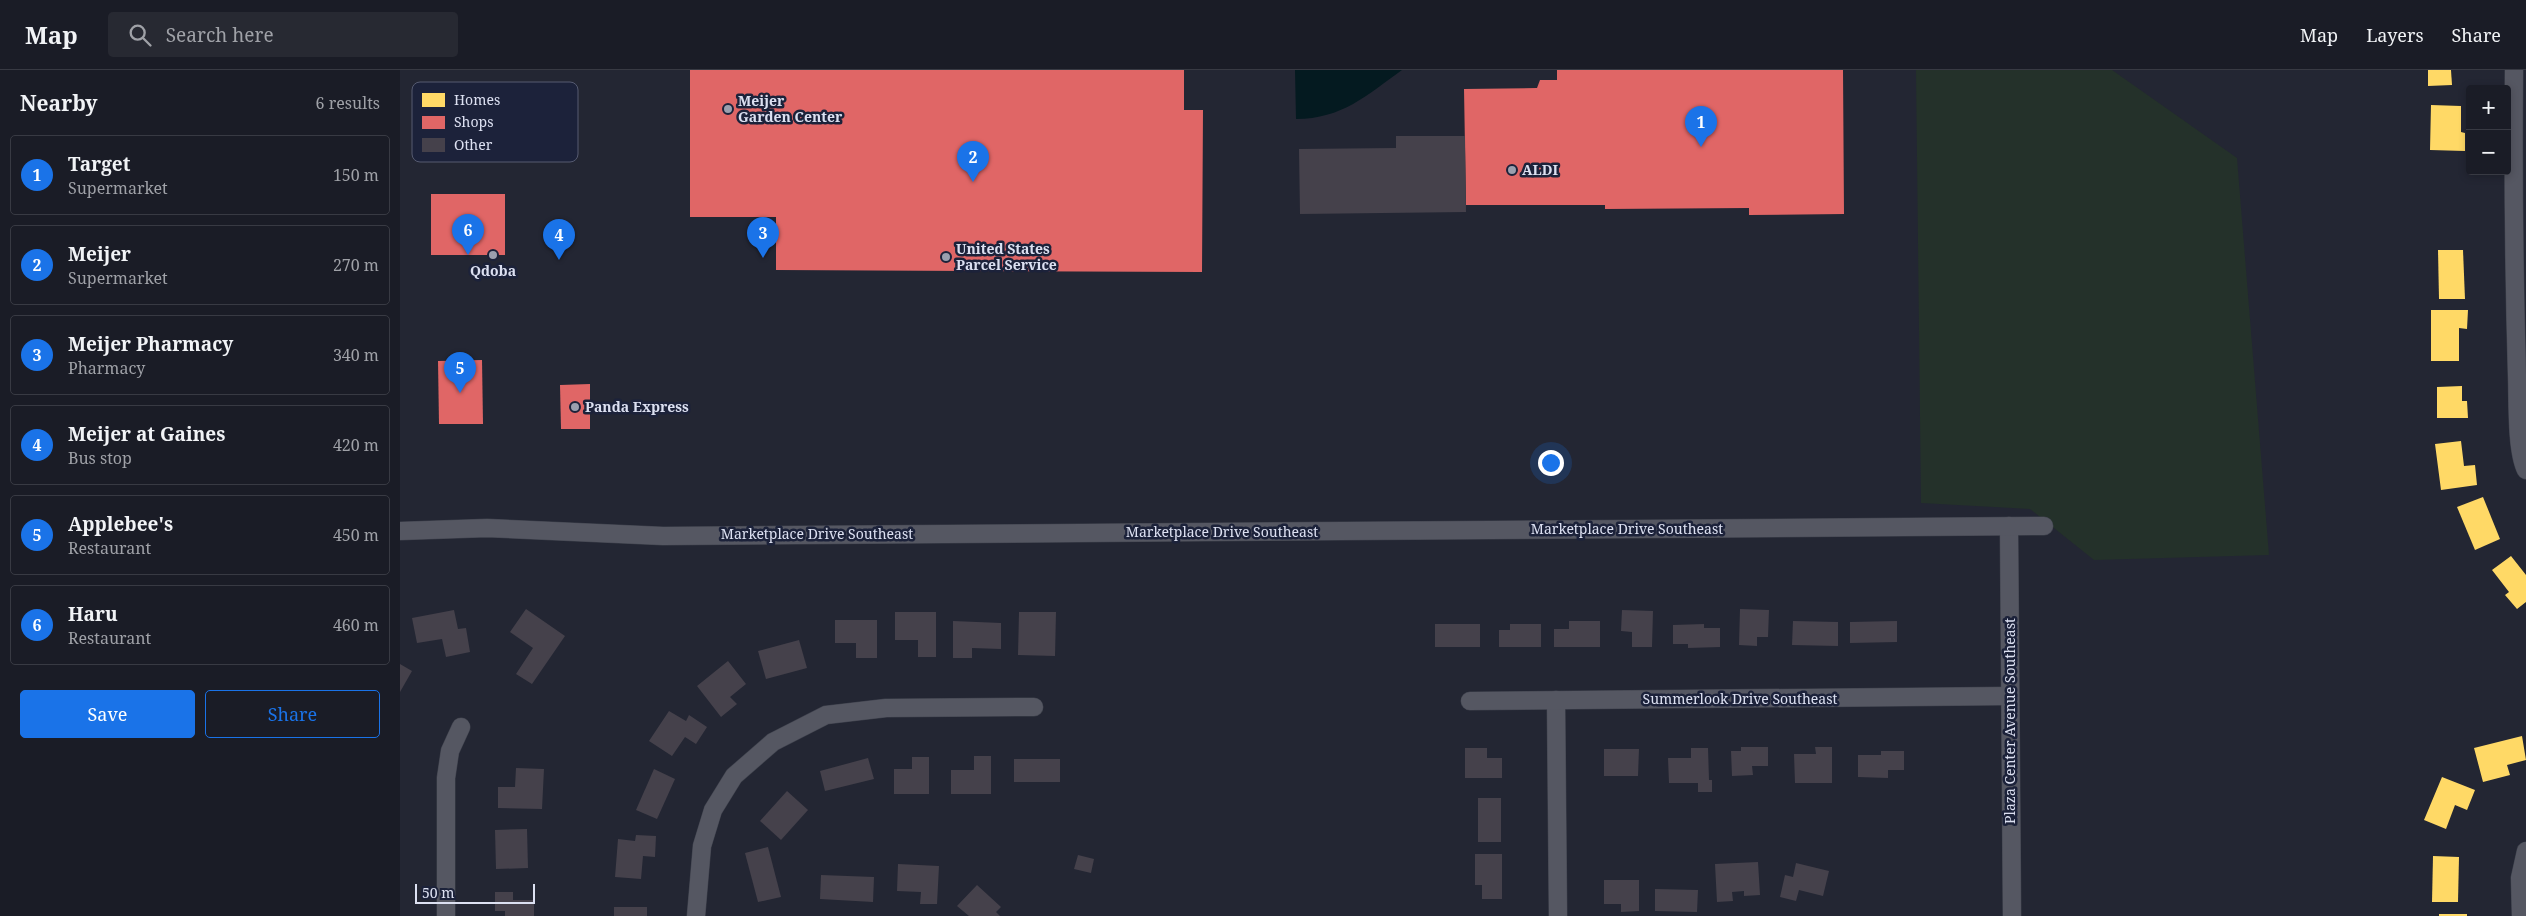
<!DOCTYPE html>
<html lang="en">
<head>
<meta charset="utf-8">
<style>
	body { margin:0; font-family:"Noto Serif",serif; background:#272932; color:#f1f3f6 }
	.controls { position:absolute; right:15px; top:15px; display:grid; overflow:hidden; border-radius:5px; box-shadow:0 2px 8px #0003 }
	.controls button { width:45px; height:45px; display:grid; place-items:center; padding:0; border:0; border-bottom:1px solid #383a43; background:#1a1c26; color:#f1f3f6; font:25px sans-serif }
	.scale { position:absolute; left:15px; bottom:12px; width:120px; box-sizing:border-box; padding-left:5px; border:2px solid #dce0f1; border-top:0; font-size:14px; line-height:18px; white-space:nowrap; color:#dce0f1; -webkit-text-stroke:4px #1c223a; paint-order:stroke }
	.you { position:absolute; left:1150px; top:392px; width:18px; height:18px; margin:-12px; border:4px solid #fff; border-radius:50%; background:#1a73e8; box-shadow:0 0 0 8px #1a73e833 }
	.badge { display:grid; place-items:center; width:32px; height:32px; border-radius:50%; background:#1a73e8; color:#fff; font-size:16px; font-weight:700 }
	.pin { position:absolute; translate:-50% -41px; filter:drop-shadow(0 1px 2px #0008) }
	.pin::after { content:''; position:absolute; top:26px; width:18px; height:15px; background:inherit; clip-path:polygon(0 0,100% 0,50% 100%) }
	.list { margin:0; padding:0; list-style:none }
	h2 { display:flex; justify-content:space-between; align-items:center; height:65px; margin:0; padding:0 20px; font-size:21px }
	h2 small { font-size:16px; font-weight:400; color:#9fa1a7 }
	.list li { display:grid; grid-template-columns:32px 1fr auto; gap:15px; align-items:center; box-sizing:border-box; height:80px; margin:0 10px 10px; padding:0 10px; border:1px solid #383a43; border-radius:5px }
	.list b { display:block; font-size:19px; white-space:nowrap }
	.list p { margin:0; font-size:16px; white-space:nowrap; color:#9fa1a7 }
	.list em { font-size:16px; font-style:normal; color:#9fa1a7 }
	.actions { display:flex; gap:10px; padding:15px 20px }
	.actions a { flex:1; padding:11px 0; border:1px solid #1a73e8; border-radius:5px; text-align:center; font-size:18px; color:#1a73e8 }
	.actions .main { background:#1a73e8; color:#fff }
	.icon { flex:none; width:28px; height:28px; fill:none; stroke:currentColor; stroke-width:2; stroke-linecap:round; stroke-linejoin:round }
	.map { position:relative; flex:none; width:2126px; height:846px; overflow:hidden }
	header { display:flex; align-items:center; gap:30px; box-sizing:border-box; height:70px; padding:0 25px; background:#1a1c26; border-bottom:1px solid #383a43 }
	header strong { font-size:24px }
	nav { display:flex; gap:28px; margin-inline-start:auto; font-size:18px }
	.search { width:350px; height:45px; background:#272932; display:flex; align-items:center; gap:12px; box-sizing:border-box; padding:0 18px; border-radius:5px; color:#9fa1a7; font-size:19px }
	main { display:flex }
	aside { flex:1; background:#1a1c26 }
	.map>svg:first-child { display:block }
	.green { fill:#24312a }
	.water { fill:#041a20 }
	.homes { fill:#ffd966 }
	.shops { fill:#e06666 }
	.building { fill:#45414b }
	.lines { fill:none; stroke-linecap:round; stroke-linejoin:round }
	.minor-casing { stroke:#3f424d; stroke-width:19 }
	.minor { stroke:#555762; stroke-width:18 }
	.poi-dot { fill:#9b9fae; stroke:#1c223a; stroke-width:2 }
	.labels { text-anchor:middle; stroke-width:5; stroke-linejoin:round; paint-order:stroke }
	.poi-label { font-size:14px; font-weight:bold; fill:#dce0f1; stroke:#1c223a; text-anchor:start }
	.street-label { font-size:14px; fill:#dce0f1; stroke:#1c223a }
	.key { fill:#1c223a; stroke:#565b71; stroke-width:1 }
	.key-label { font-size:14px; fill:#dce0f1 }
</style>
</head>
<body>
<header>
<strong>Map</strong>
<div class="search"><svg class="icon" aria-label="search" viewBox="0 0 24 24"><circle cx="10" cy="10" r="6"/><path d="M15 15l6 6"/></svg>Search here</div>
<nav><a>Map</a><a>Layers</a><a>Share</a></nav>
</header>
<main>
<aside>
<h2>Nearby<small>6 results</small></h2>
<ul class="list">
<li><span class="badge">1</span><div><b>Target</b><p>Supermarket</p></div><em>150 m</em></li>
<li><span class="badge">2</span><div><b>Meijer</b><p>Supermarket</p></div><em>270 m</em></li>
<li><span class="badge">3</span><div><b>Meijer Pharmacy</b><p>Pharmacy</p></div><em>340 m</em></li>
<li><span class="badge">4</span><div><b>Meijer at Gaines</b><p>Bus stop</p></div><em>420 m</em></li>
<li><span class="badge">5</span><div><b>Applebee's</b><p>Restaurant</p></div><em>450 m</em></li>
<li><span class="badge">6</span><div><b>Haru</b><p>Restaurant</p></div><em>460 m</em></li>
</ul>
<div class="actions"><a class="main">Save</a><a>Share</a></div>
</aside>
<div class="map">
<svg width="2126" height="846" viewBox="0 0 2126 846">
	<rect width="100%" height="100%" fill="#232633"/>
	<path class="green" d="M1516 0H1712L1837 88 1869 485 1694 490 1630 439 1521 433Z"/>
	<path class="water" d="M895 0H1002C967 25 942 49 896 49Z"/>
	<g class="homes">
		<path d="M2028 0H2051L2052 15 2028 16Z"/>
		<path d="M2031 35 2061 36V62L2065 63V81L2030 80Z"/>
		<path d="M2038 180H2063L2065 229H2039Z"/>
		<path d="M2031 240H2068L2067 259 2059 258V291H2031Z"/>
		<path d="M2062 316V331H2067L2068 348H2037V317Z"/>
		<path d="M2061 371 2064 396 2075 395 2077 415 2041 420 2035 374Z"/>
		<path d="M2083 427 2100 469 2075 480 2057 437Z"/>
		<path d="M2111 486 2126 505V532L2117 539 2105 525 2109 522 2092 500Z"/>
		<path d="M2122 666 2126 690 2107 695 2110 705 2083 712 2074 678Z"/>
		<path d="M2042 707 2075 720 2067 740 2055 735 2046 759 2024 750Z"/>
		<path d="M2033 786 2059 787 2058 832H2032Z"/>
		<rect x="2039" y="844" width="28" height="2"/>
	</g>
	<g class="shops">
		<path d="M290 0H784V40H803L802 202 376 200V147H290Z"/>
		<path d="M1157 0H1443L1444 144 1349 145V138L1205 139V135H1066L1064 19 1137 18 1140 10H1157Z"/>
		<rect x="31" y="124" width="74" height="61"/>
		<path d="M82 290 83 354H39L38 291Z"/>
		<path d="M190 314V359H161L160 315Z"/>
	</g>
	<g class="building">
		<path d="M996 66H1065L1066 142 900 144 899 79 996 78Z"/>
		<path d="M126 539 165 566 132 614 116 604 133 578 110 562Z"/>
		<path d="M1340 539 1369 540 1368 567H1357V576L1339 575Z"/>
		<path d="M54 540 58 559 66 558 70 582 46 587 42 569 17 573 12 548Z"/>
		<path d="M1222 540 1253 541 1252 577H1232V562L1221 561Z"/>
		<path d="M495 542H536V587H518V570H495Z"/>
		<path d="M619 542H656L655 586 618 585Z"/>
		<path d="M435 550H477V588H456V573H435Z"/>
		<path d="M553 551 601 553V579L572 578V588H553Z"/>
		<path d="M1169 551H1200V577H1154V559H1169Z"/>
		<path d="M1393 551 1438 552V576L1392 575Z"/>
		<path d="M1497 551V572L1450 573V552Z"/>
		<rect x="1035" y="554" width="45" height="23"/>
		<path d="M1110 554H1141V577H1099V560H1110Z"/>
		<path d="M1304 554V558H1320V577L1288 578V574H1273V555Z"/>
		<path d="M399 570 407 598 366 609 358 581Z"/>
		<path d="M328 591 346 614 330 627 337 634 321 647 297 616Z"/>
		<path d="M0 594 12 601 0 622Z"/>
		<path d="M269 641 286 651 289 645 307 657 296 674 285 667 272 686 249 671Z"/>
		<path d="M1341 677H1368V696H1352L1353 705 1332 706 1331 681H1341Z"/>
		<path d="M1415 677H1432V713H1395L1394 684H1416Z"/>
		<path d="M1065 678H1087V688H1102V708H1065Z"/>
		<path d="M1291 678H1308L1309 710H1312V722H1298V713H1269L1268 688H1291Z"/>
		<path d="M1204 679H1239L1238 706H1204Z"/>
		<path d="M1481 681H1504V700H1488V708L1458 707V685H1481Z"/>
		<path d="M574 686H591V724H551V700H574Z"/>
		<path d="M512 687H529V724H494V699H512Z"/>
		<path d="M468 688 474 709 425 721 420 701Z"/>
		<rect x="614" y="689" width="46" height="23"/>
		<path d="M116 698 144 699 142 739 98 738V717H115Z"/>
		<path d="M254 699 275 709 257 749 236 740Z"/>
		<path d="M387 721 408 740 381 770 360 751Z"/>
		<rect x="1078" y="728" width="23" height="44"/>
		<path d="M127 759 128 798 96 799 95 760Z"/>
		<path d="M236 765 256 766 255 787 243 786 241 809 215 807 218 769 235 771Z"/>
		<path d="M368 777 381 827 358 832 345 783Z"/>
		<path d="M1075 784H1102V829H1082V815H1075Z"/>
		<path d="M678 785 694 789 691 803 674 799Z"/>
		<path d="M1358 792 1360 825 1344 826V821L1332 822 1333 831 1317 832 1315 794Z"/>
		<path d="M1396 793 1429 801 1423 826 1399 820 1396 831 1380 827 1385 805 1393 807Z"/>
		<path d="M498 794 539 796 537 834H520L521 822 497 821Z"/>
		<path d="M421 805 474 807 473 832 420 829Z"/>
		<path d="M1204 810H1239V841L1221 842V834H1204Z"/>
		<path d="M577 815 601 837 596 842 600 846H569L557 836Z"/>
		<path d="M1255 819 1298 820 1297 842 1255 841Z"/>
		<path d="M95 822H113V830H134V846H105V841H95Z"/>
		<rect x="214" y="837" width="33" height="9"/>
	</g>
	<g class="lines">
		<defs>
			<g id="minor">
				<path d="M2114 0C2113 102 2114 204 2117 305 2118 329 2116 380 2126 400"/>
				<path d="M1609 456 1612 846"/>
				<path d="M0 461 87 458 263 466 1644 456"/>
				<path d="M1156 630 1158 846"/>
				<path d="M1070 631 1609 626"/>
				<path d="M46 846V708L50 681 61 657"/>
				<path d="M296 846 302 776 313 740 334 706 373 672 426 645 486 638 634 637"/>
				<path d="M2121 846 2120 808 2126 781"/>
			</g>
		</defs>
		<use href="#minor" class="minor-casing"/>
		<use href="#minor" class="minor"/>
	</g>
	<g class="poi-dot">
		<circle cx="328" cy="39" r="5"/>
		<circle cx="1112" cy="100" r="5"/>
		<circle cx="93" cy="185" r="5"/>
		<circle cx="546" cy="187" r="5"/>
		<circle cx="175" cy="337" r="5"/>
	</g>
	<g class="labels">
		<g class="poi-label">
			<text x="338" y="36">Meijer<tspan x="338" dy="16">Garden Center</tspan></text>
			<text x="1122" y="105">ALDI</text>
			<text x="556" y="184">United States<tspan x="556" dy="16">Parcel Service</tspan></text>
			<text x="93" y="206" text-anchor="middle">Qdoba</text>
			<text x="185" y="342">Panda Express</text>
		</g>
		<g class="street-label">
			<text x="1227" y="464">Marketplace Drive Southeast</text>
			<text x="822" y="467">Marketplace Drive Southeast</text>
			<text x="417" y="469">Marketplace Drive Southeast</text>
			<text x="1340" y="634">Summerlook Drive Southeast</text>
			<text transform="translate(1610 651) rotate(-90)" y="5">Plaza Center Avenue Southeast</text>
		</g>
	</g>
	<rect x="12" y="12" width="166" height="80" rx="8" class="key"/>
	<rect x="22" y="23" width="23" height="14" fill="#ffd966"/>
	<rect x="22" y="46" width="23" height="13" fill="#e06666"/>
	<rect x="22" y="68" width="23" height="14" fill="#45414b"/>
	<g class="key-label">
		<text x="54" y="35">Homes</text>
		<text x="54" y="57">Shops</text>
		<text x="54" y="80">Other</text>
	</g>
</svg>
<div class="controls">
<button>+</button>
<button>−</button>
</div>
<div class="scale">50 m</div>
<div class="you"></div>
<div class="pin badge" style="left:1301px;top:77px">1</div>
<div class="pin badge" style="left:573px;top:112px">2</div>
<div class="pin badge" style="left:363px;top:188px">3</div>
<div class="pin badge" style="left:159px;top:190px">4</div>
<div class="pin badge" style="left:60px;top:323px">5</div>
<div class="pin badge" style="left:68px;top:185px">6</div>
</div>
</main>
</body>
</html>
